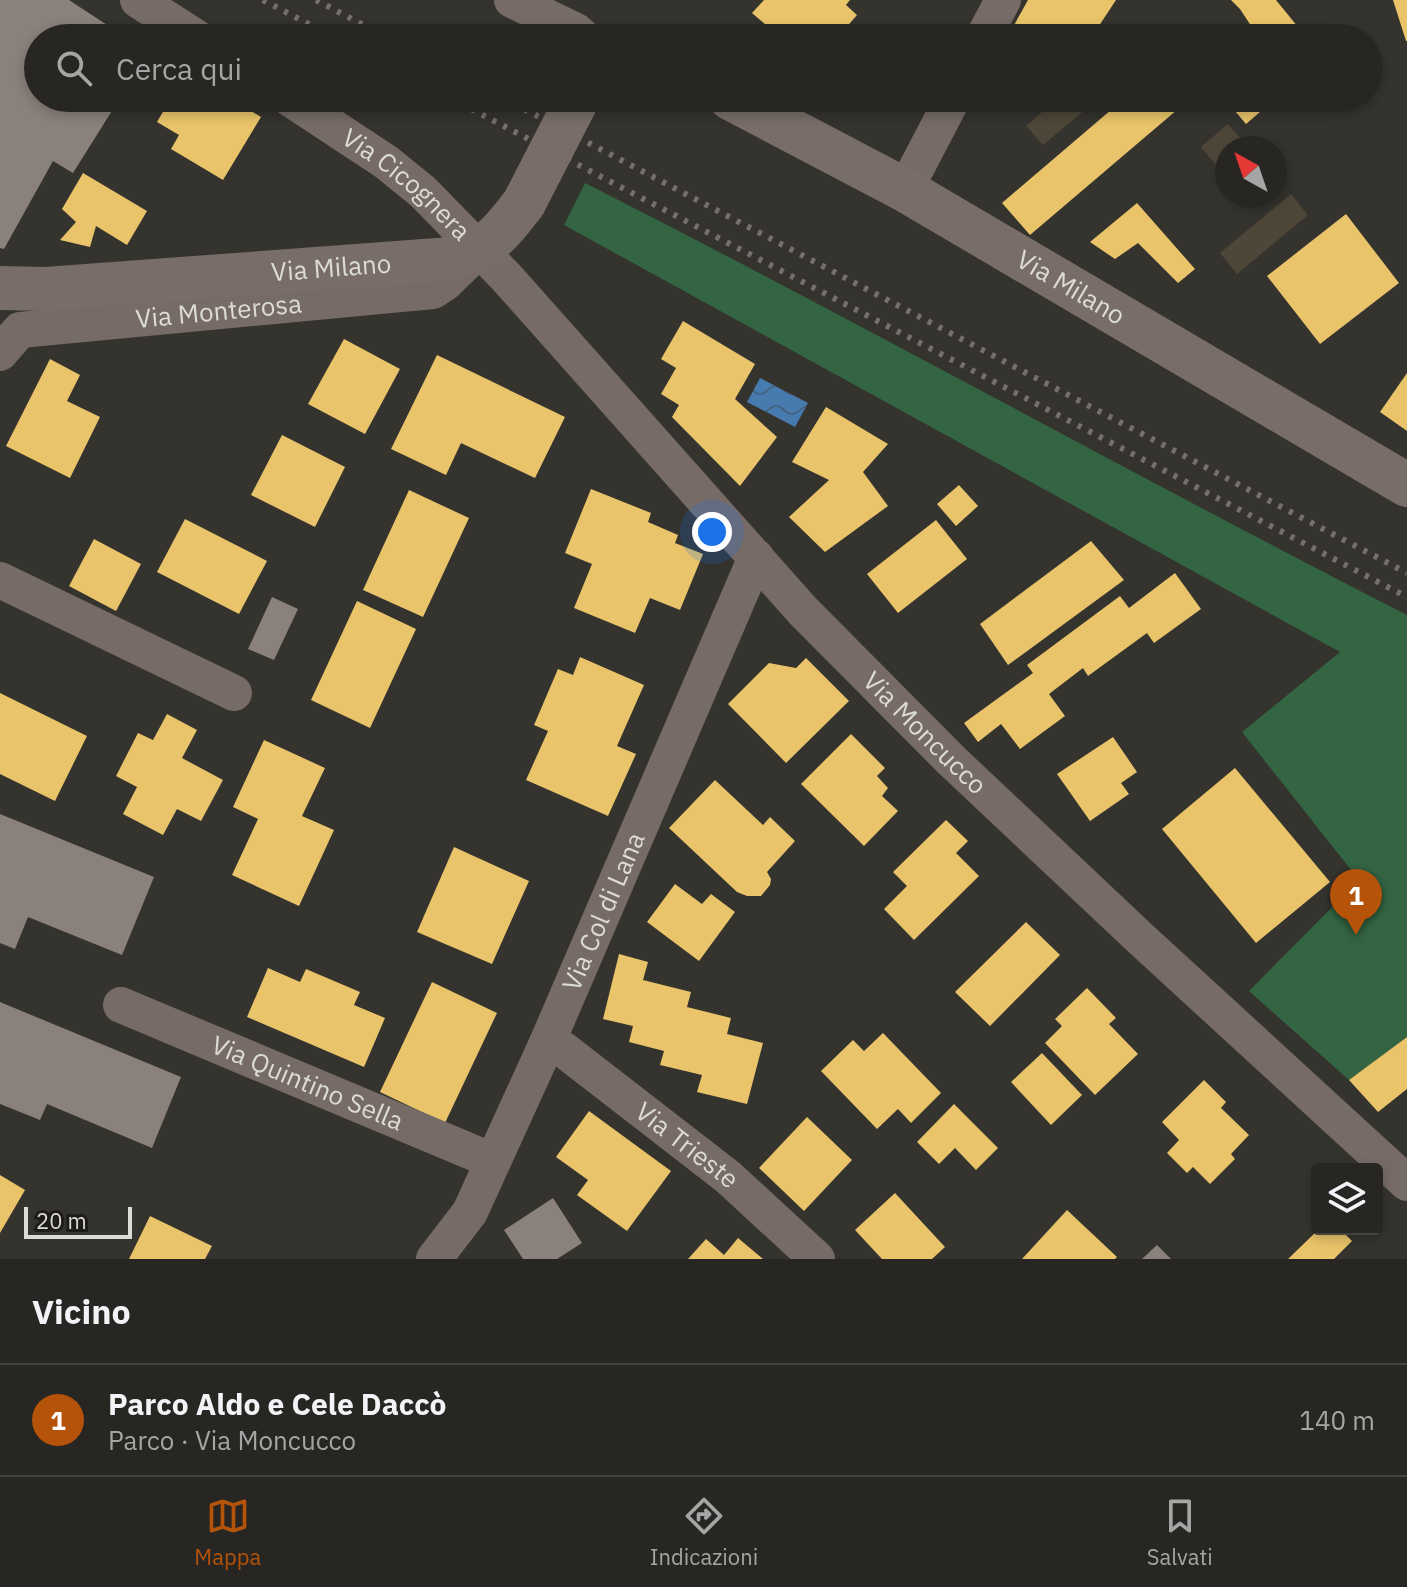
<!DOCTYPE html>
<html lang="it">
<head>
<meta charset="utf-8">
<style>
	body { margin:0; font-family:"IBM Plex Sans",sans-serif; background:#302e2a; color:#f1f3f6 }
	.controls { position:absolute; right:24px; bottom:24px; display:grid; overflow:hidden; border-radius:8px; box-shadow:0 4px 12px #0003 }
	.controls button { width:72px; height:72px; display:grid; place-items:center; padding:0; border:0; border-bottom:2px solid #444340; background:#282622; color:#f1f3f6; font:40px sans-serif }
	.compass { position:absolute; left:1215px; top:136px; width:72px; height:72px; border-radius:50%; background:#282622; box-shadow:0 4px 12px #0003; rotate:320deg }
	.scale { position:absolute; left:24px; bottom:20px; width:108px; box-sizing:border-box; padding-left:8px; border:4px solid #dddbd5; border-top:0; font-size:22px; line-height:28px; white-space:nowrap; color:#dddbd5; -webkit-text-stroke:6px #1e1c18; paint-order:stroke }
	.you { position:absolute; left:712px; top:532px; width:28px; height:28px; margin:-20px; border:6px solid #fff; border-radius:50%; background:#1a73e8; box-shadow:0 0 0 12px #1a73e833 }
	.badge { display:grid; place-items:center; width:52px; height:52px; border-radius:50%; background:#b45309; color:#fff; font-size:26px; font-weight:700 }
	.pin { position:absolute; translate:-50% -66px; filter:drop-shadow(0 2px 4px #0008) }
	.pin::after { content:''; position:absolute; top:42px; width:28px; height:24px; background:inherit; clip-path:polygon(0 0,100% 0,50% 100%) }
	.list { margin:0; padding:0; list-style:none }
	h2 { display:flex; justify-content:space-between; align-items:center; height:104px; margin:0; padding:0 32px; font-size:34px }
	h2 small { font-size:26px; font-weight:400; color:#a5a5a5 }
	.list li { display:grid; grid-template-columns:52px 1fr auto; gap:24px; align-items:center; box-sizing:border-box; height:112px; padding:0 32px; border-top:2px solid #444340 }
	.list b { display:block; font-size:30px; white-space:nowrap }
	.list p { margin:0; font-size:26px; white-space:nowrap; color:#a5a5a5 }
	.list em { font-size:26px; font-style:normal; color:#a5a5a5 }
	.icon { flex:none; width:44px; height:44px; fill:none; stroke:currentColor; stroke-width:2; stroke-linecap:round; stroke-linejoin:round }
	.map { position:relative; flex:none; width:1407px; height:1259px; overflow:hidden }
	.search { position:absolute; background:#282622; box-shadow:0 4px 12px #0003; left:24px; right:24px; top:24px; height:88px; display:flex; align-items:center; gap:20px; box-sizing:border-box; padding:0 28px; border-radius:44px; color:#a5a5a5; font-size:30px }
	.sheet { height:216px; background:#282622 }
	nav { display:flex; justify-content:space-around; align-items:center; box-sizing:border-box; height:112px; border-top:2px solid #444340; background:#282622; font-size:22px; color:#a5a5a5 }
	nav a { display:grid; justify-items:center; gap:4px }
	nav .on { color:#b45309 }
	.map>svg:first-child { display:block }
	.green { fill:#336543 }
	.water { fill:url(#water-waves) }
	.homes { fill:#e9c46a }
	.industry { fill:#8a817c }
	.building { fill:#4e4638 }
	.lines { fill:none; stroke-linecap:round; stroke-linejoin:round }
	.street { stroke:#766b67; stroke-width:36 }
	.secondary { stroke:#786d69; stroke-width:44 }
	.rail { stroke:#76706c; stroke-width:6; stroke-dasharray:4 8; stroke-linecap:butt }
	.secondary-bridge { stroke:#786d69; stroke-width:44 }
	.labels { text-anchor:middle; stroke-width:8; stroke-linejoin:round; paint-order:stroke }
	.street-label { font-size:26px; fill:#dddbd5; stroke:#1e1c18 }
</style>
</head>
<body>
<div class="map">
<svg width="1407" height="1259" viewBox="0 0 1407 1259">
	<defs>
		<pattern id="water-waves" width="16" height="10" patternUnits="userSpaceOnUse" patternTransform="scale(2)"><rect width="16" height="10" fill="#477bb0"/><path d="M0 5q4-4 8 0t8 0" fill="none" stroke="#456483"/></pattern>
	</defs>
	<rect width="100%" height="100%" fill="#35332e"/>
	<path class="green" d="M585 183C861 323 1131 474 1407 615V1037L1349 1080 1249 991 1359 880 1242 732 1340 652 564 225Z"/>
	<path class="water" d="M760 378 808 403 795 427 747 402Z"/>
	<g class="homes">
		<path d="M764 0H850L846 5 857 15 837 38H781L752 13Z"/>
		<path d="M1028 0H1116L1091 38H1079L1071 34 1070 38H1011L1008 36Z"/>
		<path d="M1231 0H1276L1307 38H1259L1240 9Z"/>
		<path d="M1393 0H1407V41H1406Z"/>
		<path d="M171 98H229L261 117 223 180 171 149 179 135 157 122Z"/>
		<path d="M1125 98H1191L1030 235 1002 203Z"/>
		<path d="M1224 98H1270L1273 101 1246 124Z"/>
		<path d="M83 173 147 211 127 245 96 226 90 247 60 240 76 222 62 209Z"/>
		<path d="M1137 203 1195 269 1178 283 1138 243 1115 259 1090 242Z"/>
		<path d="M1346 214 1399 283 1320 344 1267 276Z"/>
		<path d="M683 321 755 364 735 399 777 437 740 486 672 417 679 405 661 394 676 368 661 359Z"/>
		<path d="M344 339 400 369 365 434 308 404Z"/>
		<path d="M437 355 565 417 535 478 461 443 446 475 391 449Z"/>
		<path d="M50 359 80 375 67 401 100 417 70 478 6 446Z"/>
		<path d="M1407 373V431L1380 412Z"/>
		<path d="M826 407 888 444 863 472 888 506 825 552 789 517 829 480 792 462Z"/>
		<path d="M282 435 345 467 315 527 251 495Z"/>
		<path d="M959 485 978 506 956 526 937 504Z"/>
		<path d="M591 489 651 513 648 522 678 535 675 543 703 554 680 610 650 598 635 633 574 608 592 564 565 553Z"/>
		<path d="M409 490 469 518 423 617 363 590Z"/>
		<path d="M185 519 267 561 239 614 157 572Z"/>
		<path d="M936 520 967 559 898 613 867 574Z"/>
		<path d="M94 539 141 564 116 611 69 586Z"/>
		<path d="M1091 541 1124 580 1008 665 980 624Z"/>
		<path d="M1175 573 1201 609 1154 643 1147 633 1088 676 1083 668 1049 694 1065 716 1020 749 1001 724 978 742 964 723 1033 673 1027 665 1120 596 1129 608Z"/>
		<path d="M357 601 416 629 370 728 311 700Z"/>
		<path d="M580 657 644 685 617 746 636 754 608 816 526 780 548 731 534 725 558 669 573 675Z"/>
		<path d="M806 658 849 701 786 763 728 704 769 663 796 668Z"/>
		<path d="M0 693 87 736 55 801 0 774Z"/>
		<path d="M167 714 197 730 182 758 223 780 201 821 177 809 163 835 123 814 137 787 116 776 138 733 153 740Z"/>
		<path d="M851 734 885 768 877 776 888 788 882 796 898 811 864 846 801 784Z"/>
		<path d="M1113 737 1137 772 1121 783 1129 794 1090 821 1057 774Z"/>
		<path d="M264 740 325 768 302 816 334 830 299 906 232 875 258 819 233 807Z"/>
		<path d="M1235 768 1330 882 1256 943 1162 829Z"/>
		<path d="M715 780 763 825 770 817 795 841 767 872 771 879 770 885 761 896H747L737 892 669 828Z"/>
		<path d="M946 820 968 841 956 853 979 876 914 940 884 909 907 886 893 872Z"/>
		<path d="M454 847 529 881 492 964 417 932Z"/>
		<path d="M675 884 702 904 711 894 735 912 699 961 647 922Z"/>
		<path d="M1026 922 1060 955 990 1026 955 992Z"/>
		<path d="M619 954 648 962 643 980 691 992 687 1007 731 1018 727 1034 763 1043 747 1104 697 1092 702 1075 660 1065 664 1051 629 1042 633 1026 603 1019Z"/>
		<path d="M268 968 300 982 306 969 360 992 354 1005 385 1018 364 1067 247 1017Z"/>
		<path d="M432 982 497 1013 445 1123 380 1092Z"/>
		<path d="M1087 988 1116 1018 1109 1024 1138 1054 1095 1095 1045 1043 1062 1026 1055 1019Z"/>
		<path d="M883 1033 941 1093 911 1123 898 1109 877 1129 821 1071 853 1040 864 1051Z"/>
		<path d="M1407 1037V1089L1378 1112 1349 1080Z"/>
		<path d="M1042 1053 1082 1095 1051 1125 1011 1082Z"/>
		<path d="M1204 1080 1226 1102 1221 1108 1249 1135 1231 1154 1235 1159 1210 1184 1193 1167 1187 1173 1167 1153 1179 1140 1162 1122Z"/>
		<path d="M954 1104 998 1148 976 1170 955 1148 939 1164 917 1142Z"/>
		<path d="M589 1111 671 1171 627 1231 577 1195 588 1180 556 1157Z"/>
		<path d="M807 1117 852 1160 804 1211 759 1168Z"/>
		<path d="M0 1175 25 1190 0 1233Z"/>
		<path d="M895 1193 945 1247 932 1259H882L855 1230Z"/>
		<path d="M1067 1210 1117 1257 1115 1259H1022Z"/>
		<path d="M150 1216 212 1246 205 1259H129Z"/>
		<path d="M1319 1229H1340L1352 1241 1334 1259H1288Z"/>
		<path d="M738 1238 763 1259H688L706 1239 724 1255Z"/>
	</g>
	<g class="industry">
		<path d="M0 0H69L127 38H38V98H120L73 173 53 161 4 249 0 248Z"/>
		<path d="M272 597 298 609 274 660 248 649Z"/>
		<path d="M0 814 154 877 122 955 28 917 15 949 0 943Z"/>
		<path d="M0 1002 181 1077 152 1148 47 1104 40 1120 0 1104Z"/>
		<path d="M553 1198 582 1243 557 1259H523L504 1230Z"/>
		<path d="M1157 1245 1171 1259H1142Z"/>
	</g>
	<g class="building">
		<path d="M1058 98H1099L1043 145 1026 126Z"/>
		<path d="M1228 124 1249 148H1227V168L1222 172 1201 147Z"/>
		<path d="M1291 194 1308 215 1237 274 1220 253Z"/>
	</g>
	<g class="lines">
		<g class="street">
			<path d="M138 0 197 38"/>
			<path d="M512 0 576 31 584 38"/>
			<path d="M983 38 1003 0"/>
			<path id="s1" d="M289 98 386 162 423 192 506 277 803 611 951 760 1141 939 1407 1183"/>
			<path d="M905 190 953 98"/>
			<path id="s2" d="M0 353 20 330 433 291 445 283 478 251"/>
			<path d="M0 580 234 693"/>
			<path id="s3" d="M121 1005 493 1161"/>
			<path id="s4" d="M547 1043 564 1050 728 1177 817 1259"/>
			<path id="s5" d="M434 1259 470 1212 547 1043 756 557"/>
		</g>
		<g class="secondary">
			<path id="s6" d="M730 98 905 190 1407 485"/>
			<path id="s7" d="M0 288 46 289 451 259C491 247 499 235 524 203"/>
		</g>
		<g class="rail">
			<path d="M263 0 335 38"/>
			<path d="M316 0 388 38"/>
			<path d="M450 98 1407 597"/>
			<path d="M503 98 1407 573"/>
		</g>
		<path class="secondary-bridge" d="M524 203 578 98"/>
	</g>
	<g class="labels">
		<g class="street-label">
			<text dy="9" stroke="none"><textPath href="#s1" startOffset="146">Via Cicognera</textPath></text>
			<text dy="9" stroke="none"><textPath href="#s7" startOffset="332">Via Milano</textPath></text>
			<text dy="9" stroke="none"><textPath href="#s6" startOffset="390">Via Milano</textPath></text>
			<text dy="9" stroke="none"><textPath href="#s2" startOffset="230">Via Monterosa</textPath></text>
			<text dy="9" stroke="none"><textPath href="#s1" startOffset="902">Via Moncucco</textPath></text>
			<text dy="9" stroke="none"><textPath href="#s5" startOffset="388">Via Col di Lana</textPath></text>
			<text dy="9" stroke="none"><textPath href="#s3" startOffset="202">Via Quintino Sella</textPath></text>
			<text dy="9" stroke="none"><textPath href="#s4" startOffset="174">Via Trieste</textPath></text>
		</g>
	</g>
</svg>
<div class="controls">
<button><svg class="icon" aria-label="layers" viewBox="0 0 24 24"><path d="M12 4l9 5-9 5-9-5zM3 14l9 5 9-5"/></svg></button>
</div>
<svg class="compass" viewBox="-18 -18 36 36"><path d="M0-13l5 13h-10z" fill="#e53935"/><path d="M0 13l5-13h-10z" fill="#a5a5a5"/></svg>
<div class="scale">20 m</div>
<div class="you"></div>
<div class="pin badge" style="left:1356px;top:935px">1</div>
<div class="search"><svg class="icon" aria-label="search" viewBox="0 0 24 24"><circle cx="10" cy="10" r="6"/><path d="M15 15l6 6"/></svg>Cerca qui</div>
</div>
<section class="sheet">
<h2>Vicino<small></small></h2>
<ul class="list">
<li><span class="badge">1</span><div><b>Parco Aldo e Cele Daccò</b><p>Parco · Via Moncucco</p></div><em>140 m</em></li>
</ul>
</section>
<nav>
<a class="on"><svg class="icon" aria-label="map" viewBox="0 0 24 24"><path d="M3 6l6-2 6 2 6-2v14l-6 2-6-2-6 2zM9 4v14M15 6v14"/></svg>Mappa</a>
<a><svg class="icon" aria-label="directions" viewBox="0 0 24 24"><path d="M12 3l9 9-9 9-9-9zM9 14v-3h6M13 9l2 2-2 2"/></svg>Indicazioni</a>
<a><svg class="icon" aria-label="saved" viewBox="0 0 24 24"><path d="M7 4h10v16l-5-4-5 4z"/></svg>Salvati</a>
</nav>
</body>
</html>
